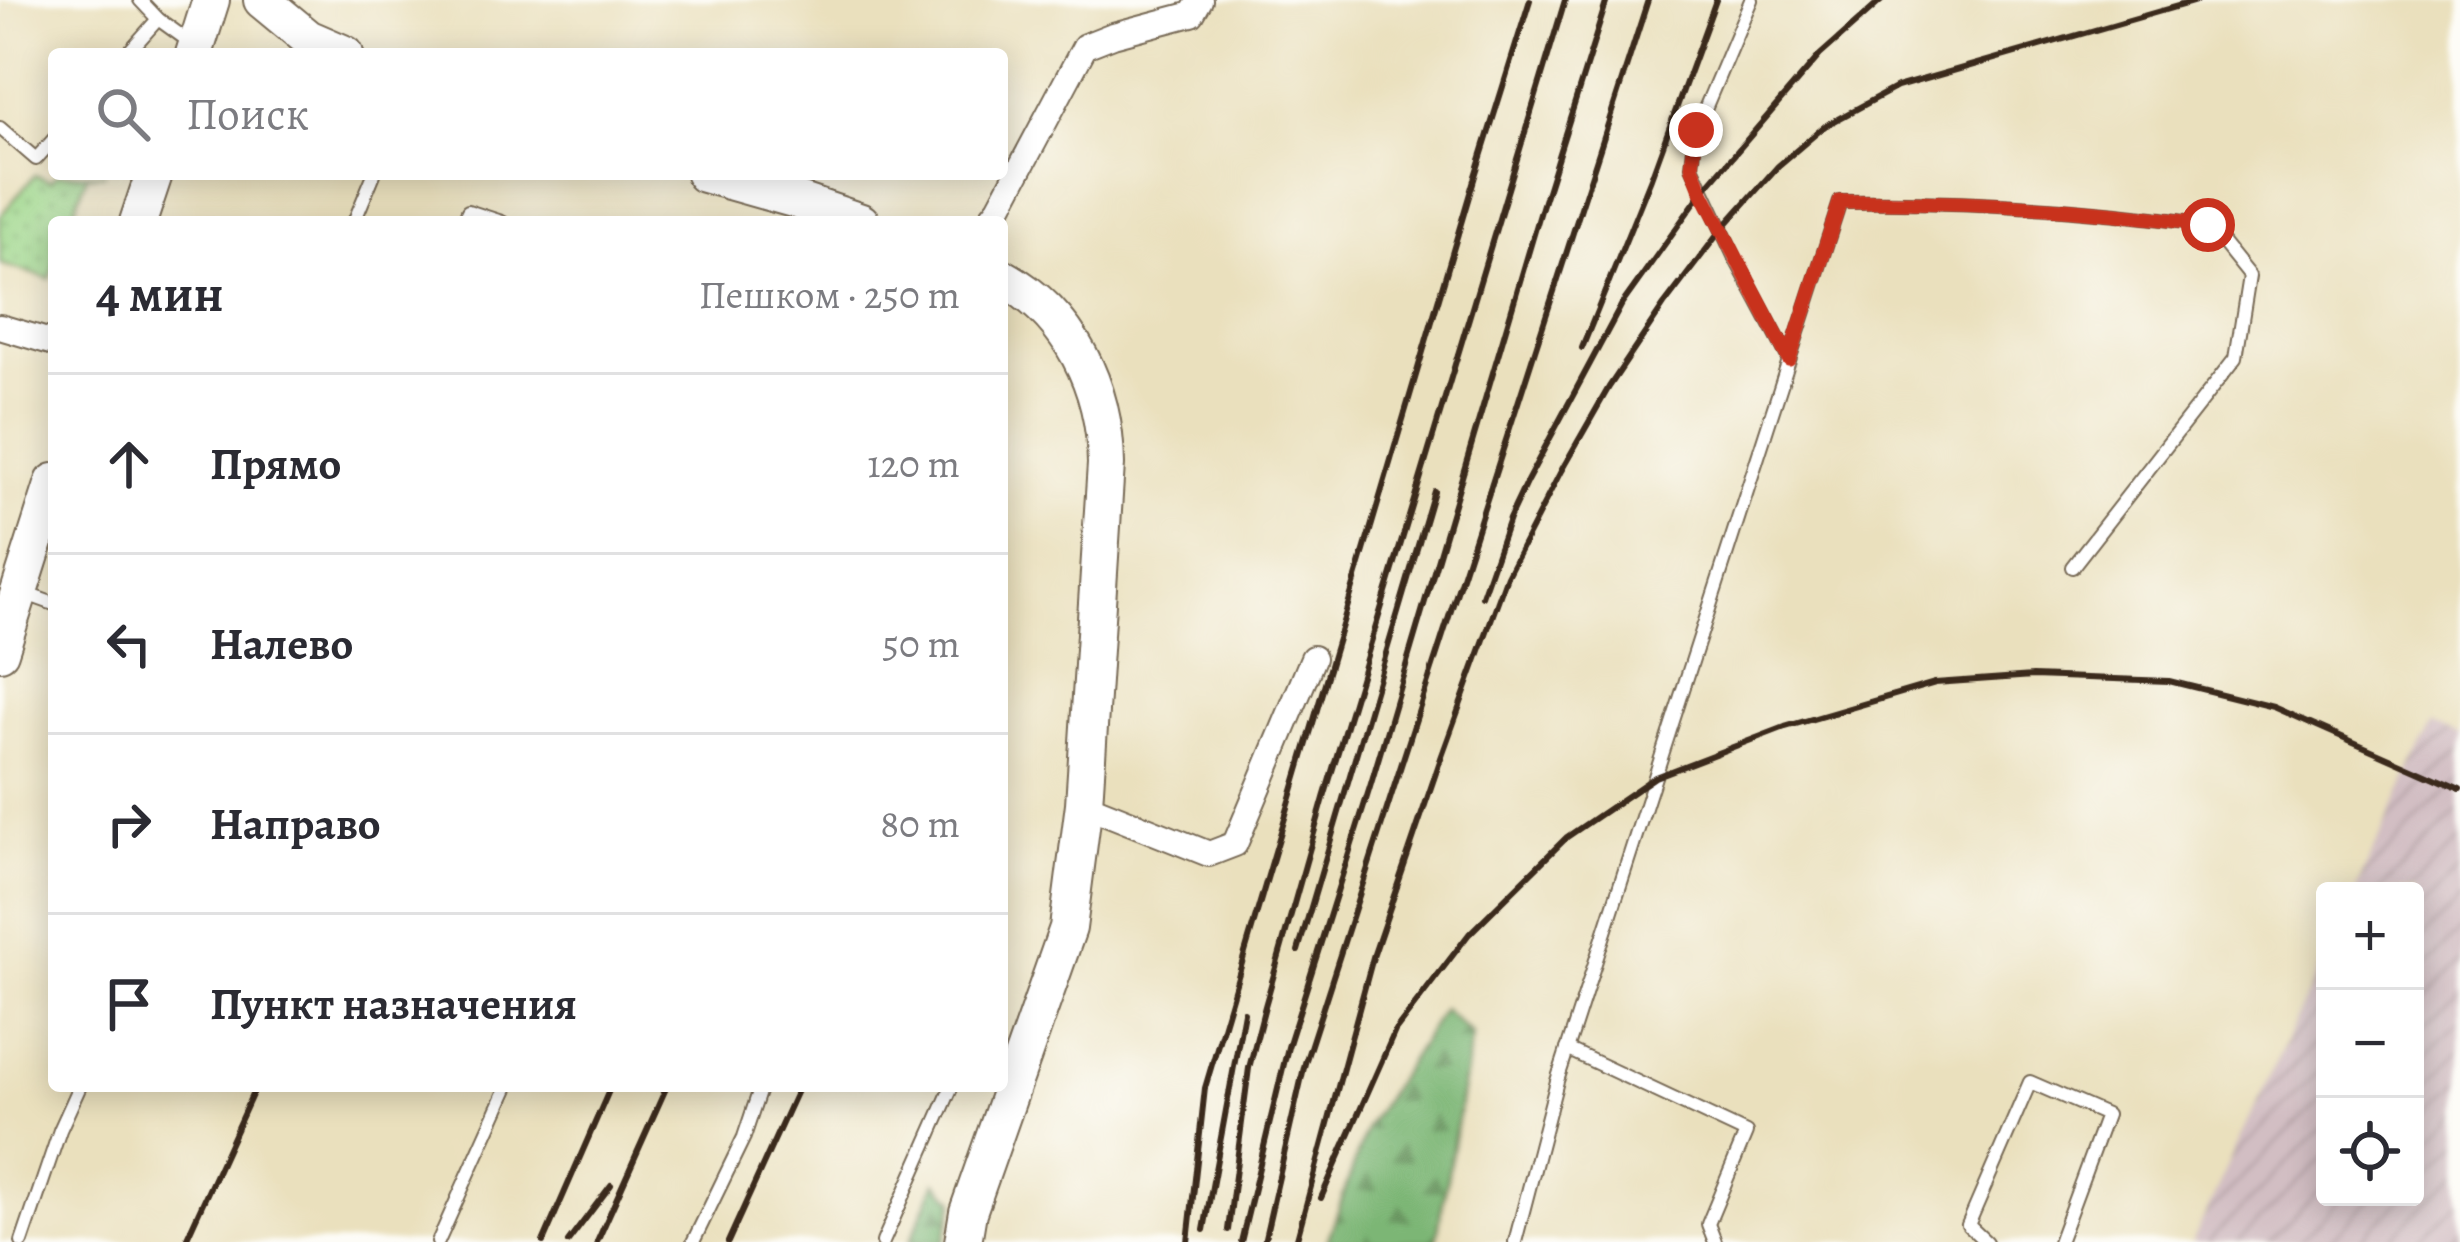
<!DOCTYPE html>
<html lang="ru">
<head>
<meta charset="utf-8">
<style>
	body { margin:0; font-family:Alegreya,serif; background:#f7f7f7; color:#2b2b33 }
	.controls { position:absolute; right:36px; bottom:36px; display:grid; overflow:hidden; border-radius:12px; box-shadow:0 6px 30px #0003 }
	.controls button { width:108px; height:108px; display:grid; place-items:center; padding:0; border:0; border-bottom:3px solid #e1e1e2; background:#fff; color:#2b2b33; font:60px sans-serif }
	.stop { position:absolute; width:36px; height:36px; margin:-27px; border:9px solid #c8321e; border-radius:50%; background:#fff }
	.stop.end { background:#c8321e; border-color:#fff; box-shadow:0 3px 12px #0008 }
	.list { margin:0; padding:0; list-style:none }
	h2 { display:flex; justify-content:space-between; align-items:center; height:156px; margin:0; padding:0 48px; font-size:51px }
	h2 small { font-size:39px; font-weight:400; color:#7c7c81 }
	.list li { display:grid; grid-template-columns:78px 1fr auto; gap:36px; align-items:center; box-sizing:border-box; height:180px; padding:0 48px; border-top:3px solid #e1e1e2 }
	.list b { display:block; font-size:45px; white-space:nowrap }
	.list em { font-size:39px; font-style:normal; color:#7c7c81 }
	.icon { flex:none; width:66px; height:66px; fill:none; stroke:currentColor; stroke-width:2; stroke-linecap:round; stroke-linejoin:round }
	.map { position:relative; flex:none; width:2460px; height:1242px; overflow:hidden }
	.search { position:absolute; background:#fff; box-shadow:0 6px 30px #0003; left:48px; top:48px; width:960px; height:132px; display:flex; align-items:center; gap:30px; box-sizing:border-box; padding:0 42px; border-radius:12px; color:#7c7c81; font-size:45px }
	.panel { position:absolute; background:#fff; box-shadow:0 6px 30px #0003; left:48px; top:216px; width:960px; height:876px; border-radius:12px }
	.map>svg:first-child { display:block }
	.industrial { fill:url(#industrial-furrows) }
	.grass { fill:url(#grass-dots); stroke:#6b8053; stroke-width:3 }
	.forest { fill:url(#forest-firs); stroke:#5c7049; stroke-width:3 }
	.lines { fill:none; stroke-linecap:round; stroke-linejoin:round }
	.lane-casing { stroke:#786a56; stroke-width:16 }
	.street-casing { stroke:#786a56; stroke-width:28 }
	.secondary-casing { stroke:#786a56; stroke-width:40 }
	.lane { stroke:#fff; stroke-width:12 }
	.street { stroke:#fff; stroke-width:24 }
	.secondary { stroke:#fff; stroke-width:36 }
	.rail { stroke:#3b2a1e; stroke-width:6 }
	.route { stroke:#c8321e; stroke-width:15 }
</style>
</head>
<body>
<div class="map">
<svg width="2460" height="1242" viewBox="0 0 2460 1242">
	<defs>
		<pattern id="industrial-furrows" width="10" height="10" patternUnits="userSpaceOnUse" patternTransform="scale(3)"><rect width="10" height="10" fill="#d2bec3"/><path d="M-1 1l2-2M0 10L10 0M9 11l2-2" fill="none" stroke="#b5a3a7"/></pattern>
		<pattern id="grass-dots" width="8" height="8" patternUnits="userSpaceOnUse" patternTransform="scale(3)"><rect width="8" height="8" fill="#9bd588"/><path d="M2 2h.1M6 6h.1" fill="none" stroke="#86b775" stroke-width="1.8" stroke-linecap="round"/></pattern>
		<pattern id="forest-firs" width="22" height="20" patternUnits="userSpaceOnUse" patternTransform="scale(3)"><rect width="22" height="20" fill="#7cb674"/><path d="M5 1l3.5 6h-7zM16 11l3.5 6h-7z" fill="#67945f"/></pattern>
	</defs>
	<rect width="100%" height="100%" fill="#fdfcf7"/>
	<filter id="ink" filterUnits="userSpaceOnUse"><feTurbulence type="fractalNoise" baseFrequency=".00833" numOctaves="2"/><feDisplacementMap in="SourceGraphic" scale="24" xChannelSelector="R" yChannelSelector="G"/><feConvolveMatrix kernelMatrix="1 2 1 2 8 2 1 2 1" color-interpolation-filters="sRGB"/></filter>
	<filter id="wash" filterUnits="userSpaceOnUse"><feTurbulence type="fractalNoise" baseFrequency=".004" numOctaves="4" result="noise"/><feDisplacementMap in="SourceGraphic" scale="48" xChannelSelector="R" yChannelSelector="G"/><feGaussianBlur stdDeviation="2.7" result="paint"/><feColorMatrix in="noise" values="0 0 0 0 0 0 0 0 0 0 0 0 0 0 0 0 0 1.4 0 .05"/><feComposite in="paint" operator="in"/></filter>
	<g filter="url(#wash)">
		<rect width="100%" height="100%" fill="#eae0bd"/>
		<path class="industrial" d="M2433 724 2460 735V1242H2192L2325 956V1197H2415V891H2355Z"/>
		<path class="grass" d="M57 174H106L87 175 70 222H54V268L50 279 0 264V216L35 175 50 181Z"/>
		<g class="forest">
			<path d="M1443 1009 1472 1035 1436 1242H1327L1368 1125Z"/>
			<path d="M936 1182 955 1200 944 1242H910Z"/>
		</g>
	</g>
	<g filter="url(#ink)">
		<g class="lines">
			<defs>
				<g id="lane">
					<path d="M140 0 158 19 194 45"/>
					<path d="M1751 0 1696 130 1692 166 1735 258 1789 359"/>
					<path d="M127 54 158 19"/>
					<path d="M0 128 36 159 54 139"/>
					<path d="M354 222 374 174"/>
					<path d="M463 222 468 211 502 222"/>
					<path d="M21 592 54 604"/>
					<path d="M1567 1049 1746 1133 1708 1224 1715 1242"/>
					<path d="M22 1242 60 1130 80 1086"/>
					<path d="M438 1242 508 1086"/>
					<path d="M693 1242 744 1137 761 1086"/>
					<path d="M883 1242 952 1086"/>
					<path d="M1515 1242 1557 1081 1840 202C1963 200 2087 208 2208 225L2249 276 2236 357 2072 567"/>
					<path d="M1986 1242 1968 1225 2030 1082 2106 1115 2059 1242"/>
				</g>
				<g id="street">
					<path d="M988 222 999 208 1085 46 1113 35 1192 14 1200 0"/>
					<path d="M0 327 54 343"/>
					<path d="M1084 804 1209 854 1235 844 1313 658"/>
				</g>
				<g id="secondary">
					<path d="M262 0 308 38 345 54"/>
					<path d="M194 54 211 0"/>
					<path d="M704 174 793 199 861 222"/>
					<path d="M138 222 154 174"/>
					<path d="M0 652 54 482"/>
					<path d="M963 1242 968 1212 1068 928 1084 804 1106 464C1105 387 1071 315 1002 277"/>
				</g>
			</defs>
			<use href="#lane" class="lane-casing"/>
			<use href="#street" class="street-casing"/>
			<use href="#secondary" class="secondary-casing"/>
			<use href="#lane" class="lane"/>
			<use href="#street" class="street"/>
			<use href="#secondary" class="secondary"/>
			<g class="rail">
				<path d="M1582 348 1651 178 1716 0"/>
				<path d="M1482 596 1509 519 1527 481 1622 304 1702 192 1820 55 1882 0"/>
				<path d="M1298 951 1434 491"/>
				<path d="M1321 1198 1395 1031 1469 934 1567 837 1655 777 1785 727 1935 683 2033 676 2169 681 2274 707 2460 789"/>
				<path d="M1204 1230 1244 1012"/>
				<path d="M1228 1230 1249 1068 1265 1006 1324 798 1565 0"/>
				<path d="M185 1242 256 1086"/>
				<path d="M543 1242 611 1086"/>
				<path d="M568 1242 611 1185"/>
				<path d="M597 1242 667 1086"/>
				<path d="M728 1242 799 1086"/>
				<path d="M1188 1242 1205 1088 1475 176 1530 0"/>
				<path d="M1241 1242 1288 1047 1370 787 1542 207 1607 0"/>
				<path d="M1264 1242 1305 1063 1648 0"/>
				<path d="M1296 1242 1373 957 1441 758 1507 576 1561 471 1609 387 1664 305 1721 230 1778 166 1825 126 1897 87 2199 0"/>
			</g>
		</g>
	</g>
	<g class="lines" filter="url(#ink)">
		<path class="route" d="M1696 130 1692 166 1702 192 1789 359 1840 202C1963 200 2087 208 2208 225"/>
	</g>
</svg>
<div class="controls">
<button>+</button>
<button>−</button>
<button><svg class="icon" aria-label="locate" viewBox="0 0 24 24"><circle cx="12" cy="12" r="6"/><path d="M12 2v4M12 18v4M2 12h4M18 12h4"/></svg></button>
</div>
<div class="stop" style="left:2208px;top:225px"></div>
<div class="stop end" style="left:1696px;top:130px"></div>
<div class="search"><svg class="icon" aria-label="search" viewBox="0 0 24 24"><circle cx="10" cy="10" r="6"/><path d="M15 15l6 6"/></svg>Поиск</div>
<section class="panel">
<h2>4 мин<small>Пешком · 250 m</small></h2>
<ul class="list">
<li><svg class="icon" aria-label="ahead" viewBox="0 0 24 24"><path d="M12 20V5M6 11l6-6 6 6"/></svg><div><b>Прямо</b></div><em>120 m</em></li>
<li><svg class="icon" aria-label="left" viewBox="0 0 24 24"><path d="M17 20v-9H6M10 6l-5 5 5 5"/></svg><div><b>Налево</b></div><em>50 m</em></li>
<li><svg class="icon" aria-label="right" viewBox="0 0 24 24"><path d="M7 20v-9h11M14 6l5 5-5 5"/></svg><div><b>Направо</b></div><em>80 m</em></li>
<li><svg class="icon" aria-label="arrive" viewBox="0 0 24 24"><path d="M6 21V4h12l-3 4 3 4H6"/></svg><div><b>Пункт назначения</b></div></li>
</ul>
</section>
</div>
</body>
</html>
